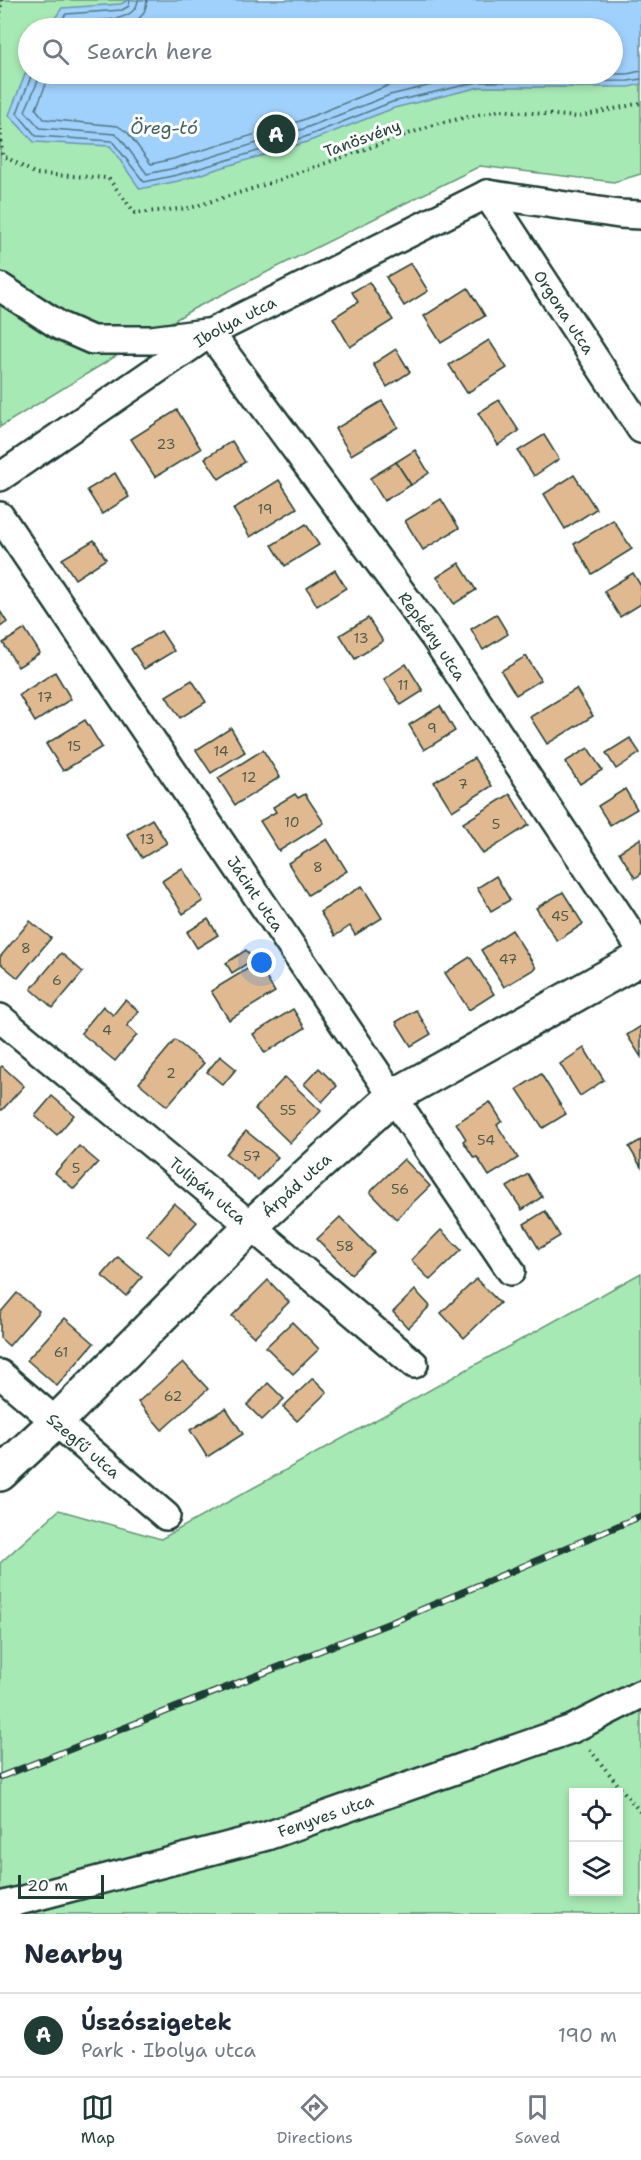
<!DOCTYPE html>
<html lang="en">
<head>
<meta charset="utf-8">
<style>
	body { margin:0; font-family:"Shantell Sans",sans-serif; background:#f2f2f3; color:#1f2937 }
	.controls { position:absolute; right:18px; bottom:18px; display:grid; overflow:hidden; border-radius:0px; box-shadow:0 3px 9px #0003 }
	.controls button { width:54px; height:54px; display:grid; place-items:center; padding:0; border:0; border-bottom:2px solid #e0e1e3; background:#fff; color:#1f2937; font:30px sans-serif }
	.scale { position:absolute; left:18px; bottom:15px; width:86px; box-sizing:border-box; padding-left:6px; border:3px solid #1f3d34; border-top:0; font-size:16px; line-height:21px; white-space:nowrap; color:#1f3d34; -webkit-text-stroke:4px #fff; paint-order:stroke }
	.you { position:absolute; left:262px; top:963px; width:21px; height:21px; margin:-15px; border:4px solid #fff; border-radius:50%; background:#1a73e8; box-shadow:0 0 0 9px #1a73e833 }
	.badge { display:grid; place-items:center; width:39px; height:39px; border-radius:50%; background:#1f3d34; color:#fff; font-size:20px; font-weight:700 }
	.pin { position:absolute; translate:-50% -50%; border:3px solid #fff; box-shadow:0 2px 6px #0006 }
	.list { margin:0; padding:0; list-style:none }
	h2 { display:flex; justify-content:space-between; align-items:center; height:78px; margin:0; padding:0 24px; font-size:26px }
	h2 small { font-size:20px; font-weight:400; color:#747a83 }
	.list li { display:grid; grid-template-columns:39px 1fr auto; gap:18px; align-items:center; box-sizing:border-box; height:84px; padding:0 24px; border-top:2px solid #e0e1e3 }
	.list b { display:block; font-size:22px; white-space:nowrap }
	.list p { margin:0; font-size:20px; white-space:nowrap; color:#747a83 }
	.list em { font-size:20px; font-style:normal; color:#747a83 }
	.icon { flex:none; width:33px; height:33px; fill:none; stroke:currentColor; stroke-width:2; stroke-linecap:round; stroke-linejoin:round }
	.map { position:relative; flex:none; width:641px; height:1914px; overflow:hidden }
	.search { position:absolute; background:#fff; box-shadow:0 3px 9px #0003; left:18px; right:18px; top:18px; height:66px; display:flex; align-items:center; gap:15px; box-sizing:border-box; padding:0 21px; border-radius:33px; color:#747a83; font-size:22px }
	.sheet { height:162px; background:#fff }
	nav { display:flex; justify-content:space-around; align-items:center; box-sizing:border-box; height:84px; border-top:2px solid #e0e1e3; background:#fff; font-size:16px; color:#747a83 }
	nav a { display:grid; justify-items:center; gap:3px }
	nav .on { color:#1f3d34 }
	.map>svg:first-child { display:block }
	.green { fill:#a7e9b4; stroke:#639374; stroke-width:1.5; fill-rule:evenodd }
	.water { fill:#a0d0fc; stroke:#6c95ac; stroke-width:1.5 }
	.lines { fill:none; stroke-linecap:round; stroke-linejoin:round }
	.shore { stroke:#537884; stroke-width:1.5 }
	.building { fill:#e0b991; stroke:#1f3d34; stroke-width:1.5 }
	.minor-casing { stroke:#1f3d34; stroke-width:32 }
	.tertiary-casing { stroke:#1f3d34; stroke-width:38 }
	.path { stroke:#1f3d34; stroke-width:4; stroke-dasharray:1.5 4.5; stroke-linecap:butt }
	.minor { stroke:#fff; stroke-width:27 }
	.tertiary { stroke:#fff; stroke-width:33 }
	.rail-casing { stroke:#1f3d34; stroke-width:7 }
	.rail { stroke:#fff; stroke-width:4.5; stroke-dasharray:14; stroke-linecap:butt }
	.labels { text-anchor:middle; stroke-width:6; stroke-linejoin:round; paint-order:stroke }
	.number-label { font-size:14px; fill:#4f5c4b }
	.street-label { font-size:16px; fill:#1f3d34; stroke:#fff }
	.water-label { font-size:18px; font-style:italic; fill:#3f6266; stroke:#fff }
</style>
</head>
<body>
<div class="map">
<svg width="641" height="1914" viewBox="0 0 641 1914">
	<rect width="100%" height="100%" fill="#fff"/>
	<filter id="ink" filterUnits="userSpaceOnUse"><feTurbulence type="fractalNoise" baseFrequency=".0167" numOctaves="2"/><feDisplacementMap in="SourceGraphic" scale="12" xChannelSelector="R" yChannelSelector="G"/><feConvolveMatrix kernelMatrix="1 2 1 2 8 2 1 2 1" color-interpolation-filters="sRGB"/></filter>
	<g filter="url(#ink)">
		<g class="green">
			<path d="M0 0H641V174L614 182 480 166 193 309 0 427ZM28 28H612V74H28Z"/>
			<path d="M641 1273V1914H0V1563L59 1510 161 1539ZM574 1792H618V1892H574Z"/>
		</g>
		<path class="water" d="M128 0H641V84L629 87H480L394 108 307 142 178 181 140 189 110 146 34 142 9 115 28 67V74H612V28H48L62 8 121 4Z"/>
		<g class="lines">
			<g class="shore">
				<path d="M55 28 66 14 122 10 129 6 130 0"/>
				<path d="M64 28 71 21C90 20 136 25 138 0"/>
				<path d="M94 28C116 27 145 29 147 0"/>
				<path d="M32 74 17 113 36 136 112 141 144 182 177 175 305 137 392 102 478 82 628 81 641 79"/>
				<path d="M41 74 25 111 40 128 115 134 121 139 147 174 175 168 303 129 390 95 477 74H627L641 71"/>
				<path d="M50 74 36 109 44 119 118 126 128 133 151 164 173 159 300 121 387 86 441 74"/>
			</g>
		</g>
		<g class="building">
			<path d="M411 263 428 291 404 306 386 277Z"/>
			<path d="M369 282 393 320 350 347 333 318 358 302 352 292Z"/>
			<path d="M468 288 485 316 441 343 424 316Z"/>
			<path d="M489 340 507 368 467 393 449 365Z"/>
			<path d="M396 349 410 372 387 387 373 364Z"/>
			<path d="M499 400 519 431 498 445 478 413Z"/>
			<path d="M382 401 398 427 351 455 335 429Z"/>
			<path d="M177 410 201 449 155 477 131 439Z"/>
			<path d="M544 435 559 459 534 476 518 451Z"/>
			<path d="M232 441 245 462 219 479 205 458Z"/>
			<path d="M415 450 429 473 411 485 396 462Z"/>
			<path d="M396 462 411 485 384 501 370 478Z"/>
			<path d="M115 473 129 497 102 514 87 490Z"/>
			<path d="M574 475 596 509 565 529 544 494Z"/>
			<path d="M279 480 297 508 250 537 233 509Z"/>
			<path d="M441 499 459 528 423 550 405 521Z"/>
			<path d="M613 520 632 549 592 574 574 544Z"/>
			<path d="M306 524 319 545 285 566 272 545Z"/>
			<path d="M94 540 106 559 75 579 62 559Z"/>
			<path d="M459 563 476 590 454 604 437 577Z"/>
			<path d="M335 570 346 588 317 606 307 588Z"/>
			<path d="M633 573 641 586V604L620 617 604 591Z"/>
			<path d="M0 611 7 622 0 627Z"/>
			<path d="M496 614 508 634 483 650 471 629Z"/>
			<path d="M368 618 383 641 355 659 340 635Z"/>
			<path d="M25 629 40 653 18 667 3 643Z"/>
			<path d="M161 631 174 651 144 669 131 649Z"/>
			<path d="M526 656 541 680 516 695 501 671Z"/>
			<path d="M406 664 423 691 401 705 384 679Z"/>
			<path d="M55 672 71 699 35 722 19 695Z"/>
			<path d="M192 680 206 702 180 718 166 696Z"/>
			<path d="M576 689 593 716 547 744 530 717Z"/>
			<path d="M440 706 455 731 424 750 409 725Z"/>
			<path d="M85 720 102 747 63 771 46 744Z"/>
			<path d="M231 728 245 752 211 773 196 750Z"/>
			<path d="M630 738 640 753 616 769 606 753Z"/>
			<path d="M588 748 602 770 580 784 565 762Z"/>
			<path d="M263 750 280 777 235 805 218 778Z"/>
			<path d="M474 758 492 786 452 811 434 782Z"/>
			<path d="M625 789 637 809 610 825 598 806Z"/>
			<path d="M295 794 298 798 305 794 324 823 279 851 260 821 276 812 273 807Z"/>
			<path d="M510 794 529 825 483 854 463 823Z"/>
			<path d="M152 819 167 843 142 858 127 834Z"/>
			<path d="M641 838V874L635 878 619 852Z"/>
			<path d="M327 839 347 871 308 895 288 863Z"/>
			<path d="M182 868 203 901 183 914 162 881Z"/>
			<path d="M496 876 510 900 491 911 477 888Z"/>
			<path d="M362 886 382 918 355 935 350 926 335 936 320 912Z"/>
			<path d="M563 892 583 924 557 941 536 908Z"/>
			<path d="M208 919 218 935 197 948 187 932Z"/>
			<path d="M30 921 51 938 18 978 0 963V957Z"/>
			<path d="M512 930 536 968 504 987 481 950Z"/>
			<path d="M246 950 253 960 232 973 226 963Z"/>
			<path d="M61 953 83 972 53 1008 31 989Z"/>
			<path d="M470 957 494 994 469 1010 445 973Z"/>
			<path d="M257 963 275 992 229 1020 211 991Z"/>
			<path d="M125 1000 139 1011 127 1026 137 1035 115 1061 81 1033 103 1006 113 1015Z"/>
			<path d="M293 1009 305 1028 265 1053 253 1034Z"/>
			<path d="M416 1010 431 1034 411 1046 396 1022Z"/>
			<path d="M641 1026V1057L627 1035Z"/>
			<path d="M175 1040 204 1063 167 1106 139 1083Z"/>
			<path d="M584 1048 604 1080 580 1096 560 1064Z"/>
			<path d="M220 1056 236 1069 223 1085 207 1072Z"/>
			<path d="M2 1066 24 1086 2 1110 0 1109V1068Z"/>
			<path d="M319 1068 337 1086 322 1102 304 1084Z"/>
			<path d="M541 1074 566 1114 543 1128 517 1089Z"/>
			<path d="M285 1077 321 1111 290 1143 255 1109Z"/>
			<path d="M52 1096 74 1115 57 1135 35 1116Z"/>
			<path d="M490 1102 502 1121 497 1125 518 1158 489 1176 477 1157 474 1158 463 1141 466 1139 456 1123Z"/>
			<path d="M246 1131 278 1157 258 1180 226 1154Z"/>
			<path d="M641 1140V1167L629 1147Z"/>
			<path d="M79 1146 98 1162 74 1189 55 1173Z"/>
			<path d="M404 1159 430 1186 396 1219 370 1192Z"/>
			<path d="M528 1174 542 1197 522 1210 507 1187Z"/>
			<path d="M174 1203 197 1222 169 1254 147 1235Z"/>
			<path d="M545 1211 560 1236 539 1249 524 1224Z"/>
			<path d="M340 1217 374 1252 351 1274 317 1239Z"/>
			<path d="M441 1230 461 1250 430 1280 411 1260Z"/>
			<path d="M118 1257 142 1277 126 1296 102 1276Z"/>
			<path d="M476 1279 500 1303 464 1338 441 1313Z"/>
			<path d="M268 1280 289 1302 254 1337 232 1316Z"/>
			<path d="M415 1290 430 1306 408 1328 393 1312Z"/>
			<path d="M17 1293 39 1311 9 1346 0 1338V1313Z"/>
			<path d="M65 1318 94 1343 57 1386 27 1360Z"/>
			<path d="M292 1322 319 1349 293 1374 266 1347Z"/>
			<path d="M183 1362 208 1389 162 1430 138 1402Z"/>
			<path d="M313 1378 327 1392 297 1421 283 1407Z"/>
			<path d="M268 1383 284 1399 262 1420 247 1405Z"/>
			<path d="M226 1408 243 1434 207 1457 190 1430Z"/>
		</g>
		<g class="lines">
			<defs>
				<g id="minor">
					<path id="s1" d="M487 194 641 429"/>
					<path d="M487 194 619 214 641 215"/>
					<path d="M0 287 60 326 92 340H151L206 333"/>
					<path id="s2" d="M210 333 435 638 641 949"/>
					<path id="s3" d="M0 477 210 333 487 194"/>
					<path id="s4" d="M0 516 511 1271"/>
					<path id="s5" d="M0 1018 251 1226 414 1364"/>
					<path id="s6" d="M0 1374 166 1516"/>
					<path id="s7" d="M0 1906 267 1836 572 1729 641 1694"/>
				</g>
				<g id="tertiary">
					<path id="s8" d="M0 1474 57 1421 251 1226 394 1096 641 958"/>
				</g>
			</defs>
			<use href="#minor" class="minor-casing"/>
			<use href="#tertiary" class="tertiary-casing"/>
			<g class="path">
				<path d="M0 19 1 0"/>
				<path d="M0 123 2 155 36 174 108 178 135 213 190 208 261 186 436 124 500 110 577 117 641 103"/>
				<path d="M590 1750 641 1813"/>
			</g>
			<use href="#minor" class="minor"/>
			<use href="#tertiary" class="tertiary"/>
			<defs>
				<path id="rail" d="M0 1777 395 1621 641 1516"/>
			</defs>
			<use href="#rail" class="rail-casing"/>
			<use href="#rail" class="rail"/>
		</g>
	</g>
	<g class="labels">
		<g class="number-label">
			<text x="166" y="449">23</text>
			<text x="265" y="514">19</text>
			<text x="361" y="643">13</text>
			<text x="403" y="690">11</text>
			<text x="45" y="702">17</text>
			<text x="432" y="733">9</text>
			<text x="74" y="751">15</text>
			<text x="221" y="756">14</text>
			<text x="249" y="782">12</text>
			<text x="463" y="789">7</text>
			<text x="292" y="827">10</text>
			<text x="496" y="829">5</text>
			<text x="147" y="844">13</text>
			<text x="318" y="872">8</text>
			<text x="560" y="921">45</text>
			<text x="26" y="953">8</text>
			<text x="508" y="964">47</text>
			<text x="57" y="985">6</text>
			<text x="107" y="1035">4</text>
			<text x="171" y="1078">2</text>
			<text x="288" y="1115">55</text>
			<text x="486" y="1145">54</text>
			<text x="252" y="1161">57</text>
			<text x="76" y="1173">5</text>
			<text x="400" y="1194">56</text>
			<text x="345" y="1251">58</text>
			<text x="61" y="1357">61</text>
			<text x="173" y="1401">62</text>
		</g>
		<g class="street-label">
			<text transform="translate(362 138) rotate(-20)" y="6">Tanösvény</text>
			<text dy="6" stroke="none"><textPath href="#s1" startOffset="141">Orgona utca</textPath></text>
			<text dy="6" stroke="none"><textPath href="#s3" startOffset="282">Ibolya utca</textPath></text>
			<text dy="6" stroke="none"><textPath href="#s2" startOffset="376">Repkény utca</textPath></text>
			<text dy="6" stroke="none"><textPath href="#s4" startOffset="456">Jácint utca</textPath></text>
			<text dy="6" stroke="none"><textPath href="#s8" startOffset="414">Árpád utca</textPath></text>
			<text dy="6" stroke="none"><textPath href="#s5" startOffset="270">Tulipán utca</textPath></text>
			<text dy="6" stroke="none"><textPath href="#s6" startOffset="110">Szegfű utca</textPath></text>
			<text dy="6" stroke="none"><textPath href="#s7" startOffset="338">Fenyves utca</textPath></text>
		</g>
		<g class="water-label">
			<text x="164" y="134">Öreg-tó</text>
		</g>
	</g>
</svg>
<div class="controls">
<button><svg class="icon" aria-label="locate" viewBox="0 0 24 24"><circle cx="12" cy="12" r="6"/><path d="M12 2v4M12 18v4M2 12h4M18 12h4"/></svg></button>
<button><svg class="icon" aria-label="layers" viewBox="0 0 24 24"><path d="M12 4l9 5-9 5-9-5zM3 14l9 5 9-5"/></svg></button>
</div>
<div class="scale">20 m</div>
<div class="you"></div>
<div class="pin badge" style="left:276px;top:134px">A</div>
<div class="search"><svg class="icon" aria-label="search" viewBox="0 0 24 24"><circle cx="10" cy="10" r="6"/><path d="M15 15l6 6"/></svg>Search here</div>
</div>
<section class="sheet">
<h2>Nearby<small></small></h2>
<ul class="list">
<li><span class="badge">A</span><div><b>Úszószigetek</b><p>Park · Ibolya utca</p></div><em>190 m</em></li>
</ul>
</section>
<nav>
<a class="on"><svg class="icon" aria-label="map" viewBox="0 0 24 24"><path d="M3 6l6-2 6 2 6-2v14l-6 2-6-2-6 2zM9 4v14M15 6v14"/></svg>Map</a>
<a><svg class="icon" aria-label="directions" viewBox="0 0 24 24"><path d="M12 3l9 9-9 9-9-9zM9 14v-3h6M13 9l2 2-2 2"/></svg>Directions</a>
<a><svg class="icon" aria-label="saved" viewBox="0 0 24 24"><path d="M7 4h10v16l-5-4-5 4z"/></svg>Saved</a>
</nav>
</body>
</html>
